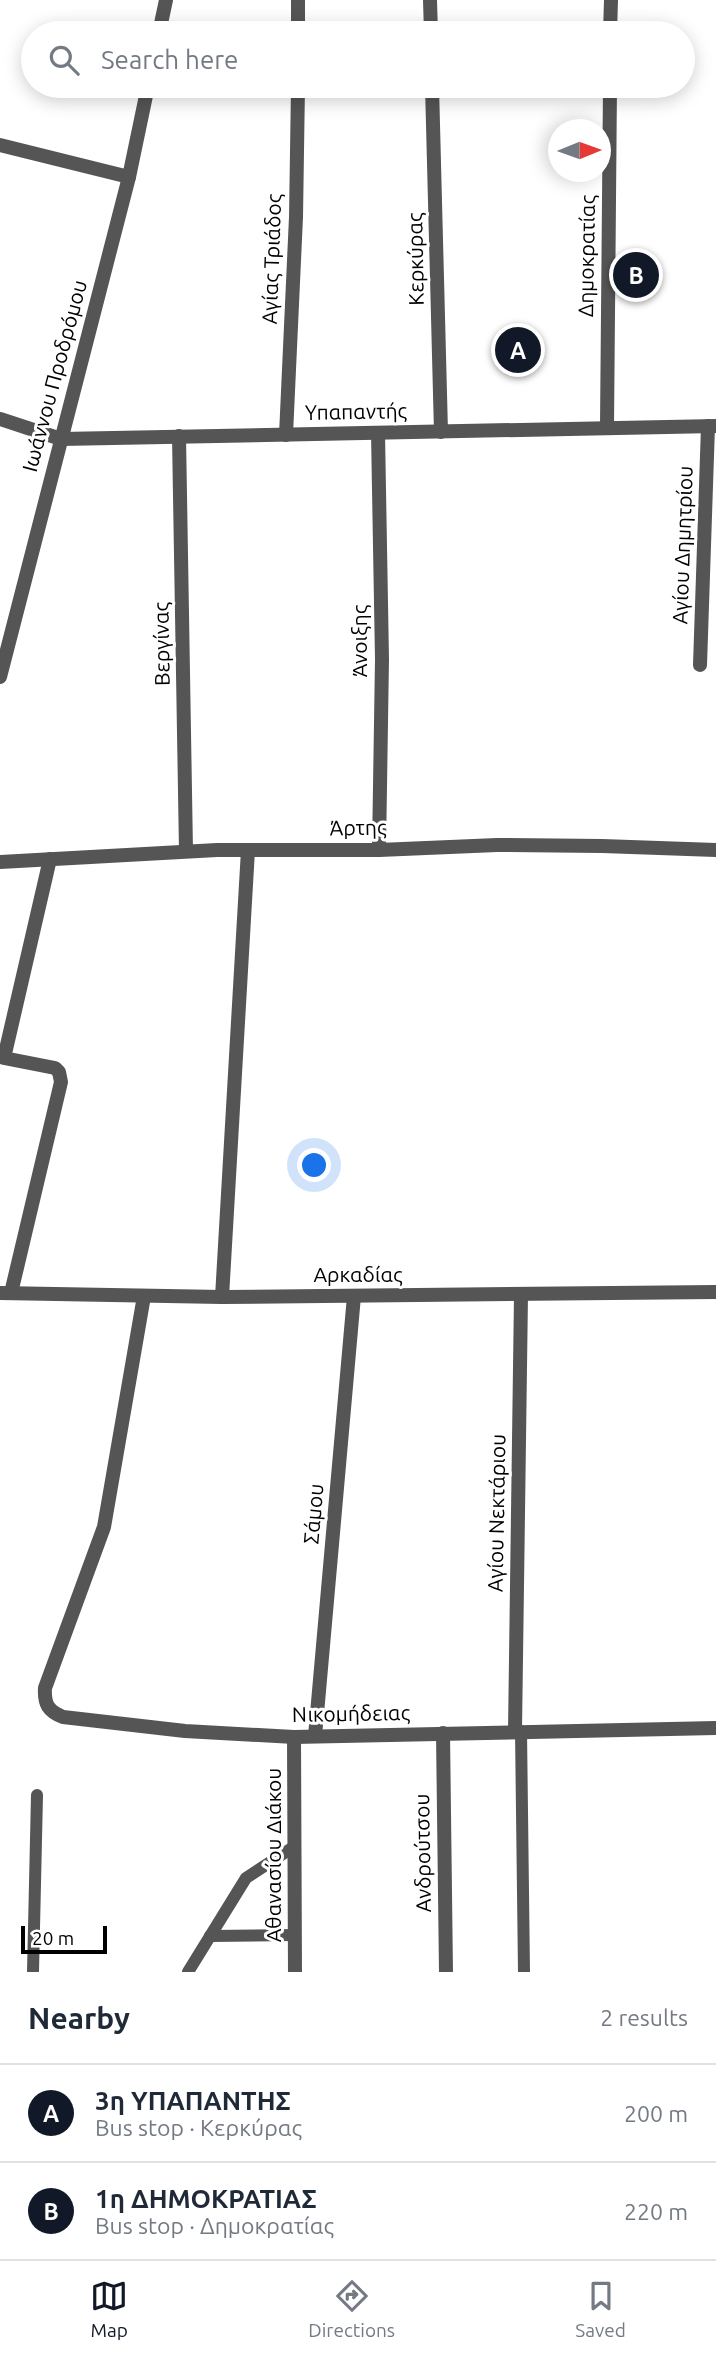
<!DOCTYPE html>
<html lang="en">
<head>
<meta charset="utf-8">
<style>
	body { margin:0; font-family:Ubuntu,sans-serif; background:#f6f6f7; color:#1f2937 }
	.compass { position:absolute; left:548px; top:119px; width:63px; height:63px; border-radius:50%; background:#fff; box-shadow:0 4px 18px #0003; rotate:89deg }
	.scale { position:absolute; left:21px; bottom:18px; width:86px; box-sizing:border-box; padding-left:7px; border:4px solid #000; border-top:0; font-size:19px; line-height:24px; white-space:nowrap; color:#000; -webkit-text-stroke:5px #fff; paint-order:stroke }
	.you { position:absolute; left:315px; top:1166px; width:24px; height:24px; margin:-18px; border:5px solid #fff; border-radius:50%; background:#1a73e8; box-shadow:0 0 0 10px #1a73e833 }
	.badge { display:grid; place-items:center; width:46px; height:46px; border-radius:50%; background:#111827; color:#fff; font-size:23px; font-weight:700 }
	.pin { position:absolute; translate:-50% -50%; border:4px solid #fff; box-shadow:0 2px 7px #0006 }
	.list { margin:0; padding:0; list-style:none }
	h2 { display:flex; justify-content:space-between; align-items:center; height:91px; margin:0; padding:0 28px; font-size:30px }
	h2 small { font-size:23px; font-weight:400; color:#747a83 }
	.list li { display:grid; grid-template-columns:46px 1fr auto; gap:21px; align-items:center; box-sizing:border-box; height:98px; padding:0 28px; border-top:2px solid #e0e1e3 }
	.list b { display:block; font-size:26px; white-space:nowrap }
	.list p { margin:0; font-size:23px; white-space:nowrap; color:#747a83 }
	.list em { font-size:23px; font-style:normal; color:#747a83 }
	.icon { flex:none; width:38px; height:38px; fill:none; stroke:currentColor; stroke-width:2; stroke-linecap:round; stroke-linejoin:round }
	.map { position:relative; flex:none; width:716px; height:1972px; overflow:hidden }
	.search { position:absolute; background:#fff; box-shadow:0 4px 18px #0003; left:21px; right:21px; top:21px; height:77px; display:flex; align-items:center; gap:18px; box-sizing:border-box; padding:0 24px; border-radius:38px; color:#747a83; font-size:26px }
	.sheet { height:287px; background:#fff }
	nav { display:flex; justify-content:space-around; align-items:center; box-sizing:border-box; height:98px; border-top:2px solid #e0e1e3; background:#fff; font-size:19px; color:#747a83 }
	nav a { display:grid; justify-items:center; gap:4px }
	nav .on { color:#111827 }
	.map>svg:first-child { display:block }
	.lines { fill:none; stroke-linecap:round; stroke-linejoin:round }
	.service { stroke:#555; stroke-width:12 }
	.minor { stroke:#555; stroke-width:14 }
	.tertiary { stroke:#555; stroke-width:14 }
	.labels { text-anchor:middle; stroke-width:6; stroke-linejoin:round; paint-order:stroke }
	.street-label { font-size:21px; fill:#000; stroke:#fff }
</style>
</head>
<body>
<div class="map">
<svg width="716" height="1972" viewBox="0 0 716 1972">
	<rect width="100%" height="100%" fill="#fff"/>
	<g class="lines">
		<g class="service">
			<path d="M521 1731 524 1972"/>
			<path d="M210 1936 295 1935"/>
			<path d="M33 1972 37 1795"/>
			<path d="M188 1972 246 1878 295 1846"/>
		</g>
		<g class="minor">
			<path d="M430 0 431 33"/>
			<path d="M159 33 166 0"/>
			<path d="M298 33V0"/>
			<path d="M432 86 441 432"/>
			<path d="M0 145 129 177"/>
			<path d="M378 433 382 659 379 850"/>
			<path d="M286 435 296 217 298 86"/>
			<path d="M179 436 186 851"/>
			<path d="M700 665 708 426"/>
			<path d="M0 677 129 177 148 86"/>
			<path d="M0 862 217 850H379L497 845 602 846 716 850"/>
			<path d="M0 1293 222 1297 716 1292"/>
			<path d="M11 1293 61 1082 59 1072 55 1068 4 1058 50 859"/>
			<path d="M144 1296 104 1527 45 1688C44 1704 48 1711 63 1717L185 1731 294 1737 716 1728"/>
			<path d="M222 1297 248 850"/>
			<path d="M515 1731 521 1295"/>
			<path d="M443 1733 446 1972"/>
			<path d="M315 1736 354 1296"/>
			<path d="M294 1737 295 1972"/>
		</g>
		<g class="tertiary">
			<path d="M610 33 611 0"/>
			<path d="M0 419 61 439 716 426"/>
			<path d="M607 427 610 86"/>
		</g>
	</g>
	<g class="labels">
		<g class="street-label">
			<text transform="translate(587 256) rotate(-89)" y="7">Δημοκρατίας</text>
			<text transform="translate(272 259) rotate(-88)" y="7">Αγίας Τριάδος</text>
			<text transform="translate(416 259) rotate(-91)" y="7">Κερκύρας</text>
			<text transform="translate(55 376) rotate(-75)" y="7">Ιωάννου Προδρόμου</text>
			<text transform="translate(356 412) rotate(-1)" y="7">Υπαπαντής</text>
			<text transform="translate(683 545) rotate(-88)" y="7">Αγίου Δημητρίου</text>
			<text transform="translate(360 641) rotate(-90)" y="7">Άνοιξης</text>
			<text transform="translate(162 644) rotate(-91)" y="7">Βεργίνας</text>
			<text transform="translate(358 828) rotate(-1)" y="7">Άρτης</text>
			<text x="358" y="1282">Αρκαδίας</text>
			<text transform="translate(497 1513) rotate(-89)" y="7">Αγίου Νεκτάριου</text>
			<text transform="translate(314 1514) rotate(-85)" y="7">Σάμου</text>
			<text transform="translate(351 1714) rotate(-1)" y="7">Νικομήδειας</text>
			<text transform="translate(423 1853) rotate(-91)" y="7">Ανδρούτσου</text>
			<text transform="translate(274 1855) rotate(-90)" y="7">Αθανασίου Διάκου</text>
		</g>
	</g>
</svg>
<svg class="compass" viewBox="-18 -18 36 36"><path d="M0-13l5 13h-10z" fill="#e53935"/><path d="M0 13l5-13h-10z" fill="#747a83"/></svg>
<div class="scale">20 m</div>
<div class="you"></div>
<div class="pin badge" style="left:518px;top:350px">A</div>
<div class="pin badge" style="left:636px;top:275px">B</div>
<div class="search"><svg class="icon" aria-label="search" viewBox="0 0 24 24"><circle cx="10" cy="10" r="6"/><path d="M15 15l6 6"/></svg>Search here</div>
</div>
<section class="sheet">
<h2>Nearby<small>2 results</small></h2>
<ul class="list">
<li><span class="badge">A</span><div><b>3η ΥΠΑΠΑΝΤΗΣ</b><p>Bus stop · Κερκύρας</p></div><em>200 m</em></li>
<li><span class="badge">B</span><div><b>1η ΔΗΜΟΚΡΑΤΙΑΣ</b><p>Bus stop · Δημοκρατίας</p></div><em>220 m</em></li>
</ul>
</section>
<nav>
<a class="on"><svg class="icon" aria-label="map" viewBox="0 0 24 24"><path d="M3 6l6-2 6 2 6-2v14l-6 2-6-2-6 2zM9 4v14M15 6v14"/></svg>Map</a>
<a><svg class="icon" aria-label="directions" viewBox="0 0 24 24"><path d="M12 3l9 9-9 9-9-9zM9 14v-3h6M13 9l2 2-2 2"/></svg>Directions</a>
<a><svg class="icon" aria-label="saved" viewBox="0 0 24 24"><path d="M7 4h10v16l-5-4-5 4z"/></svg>Saved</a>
</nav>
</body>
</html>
